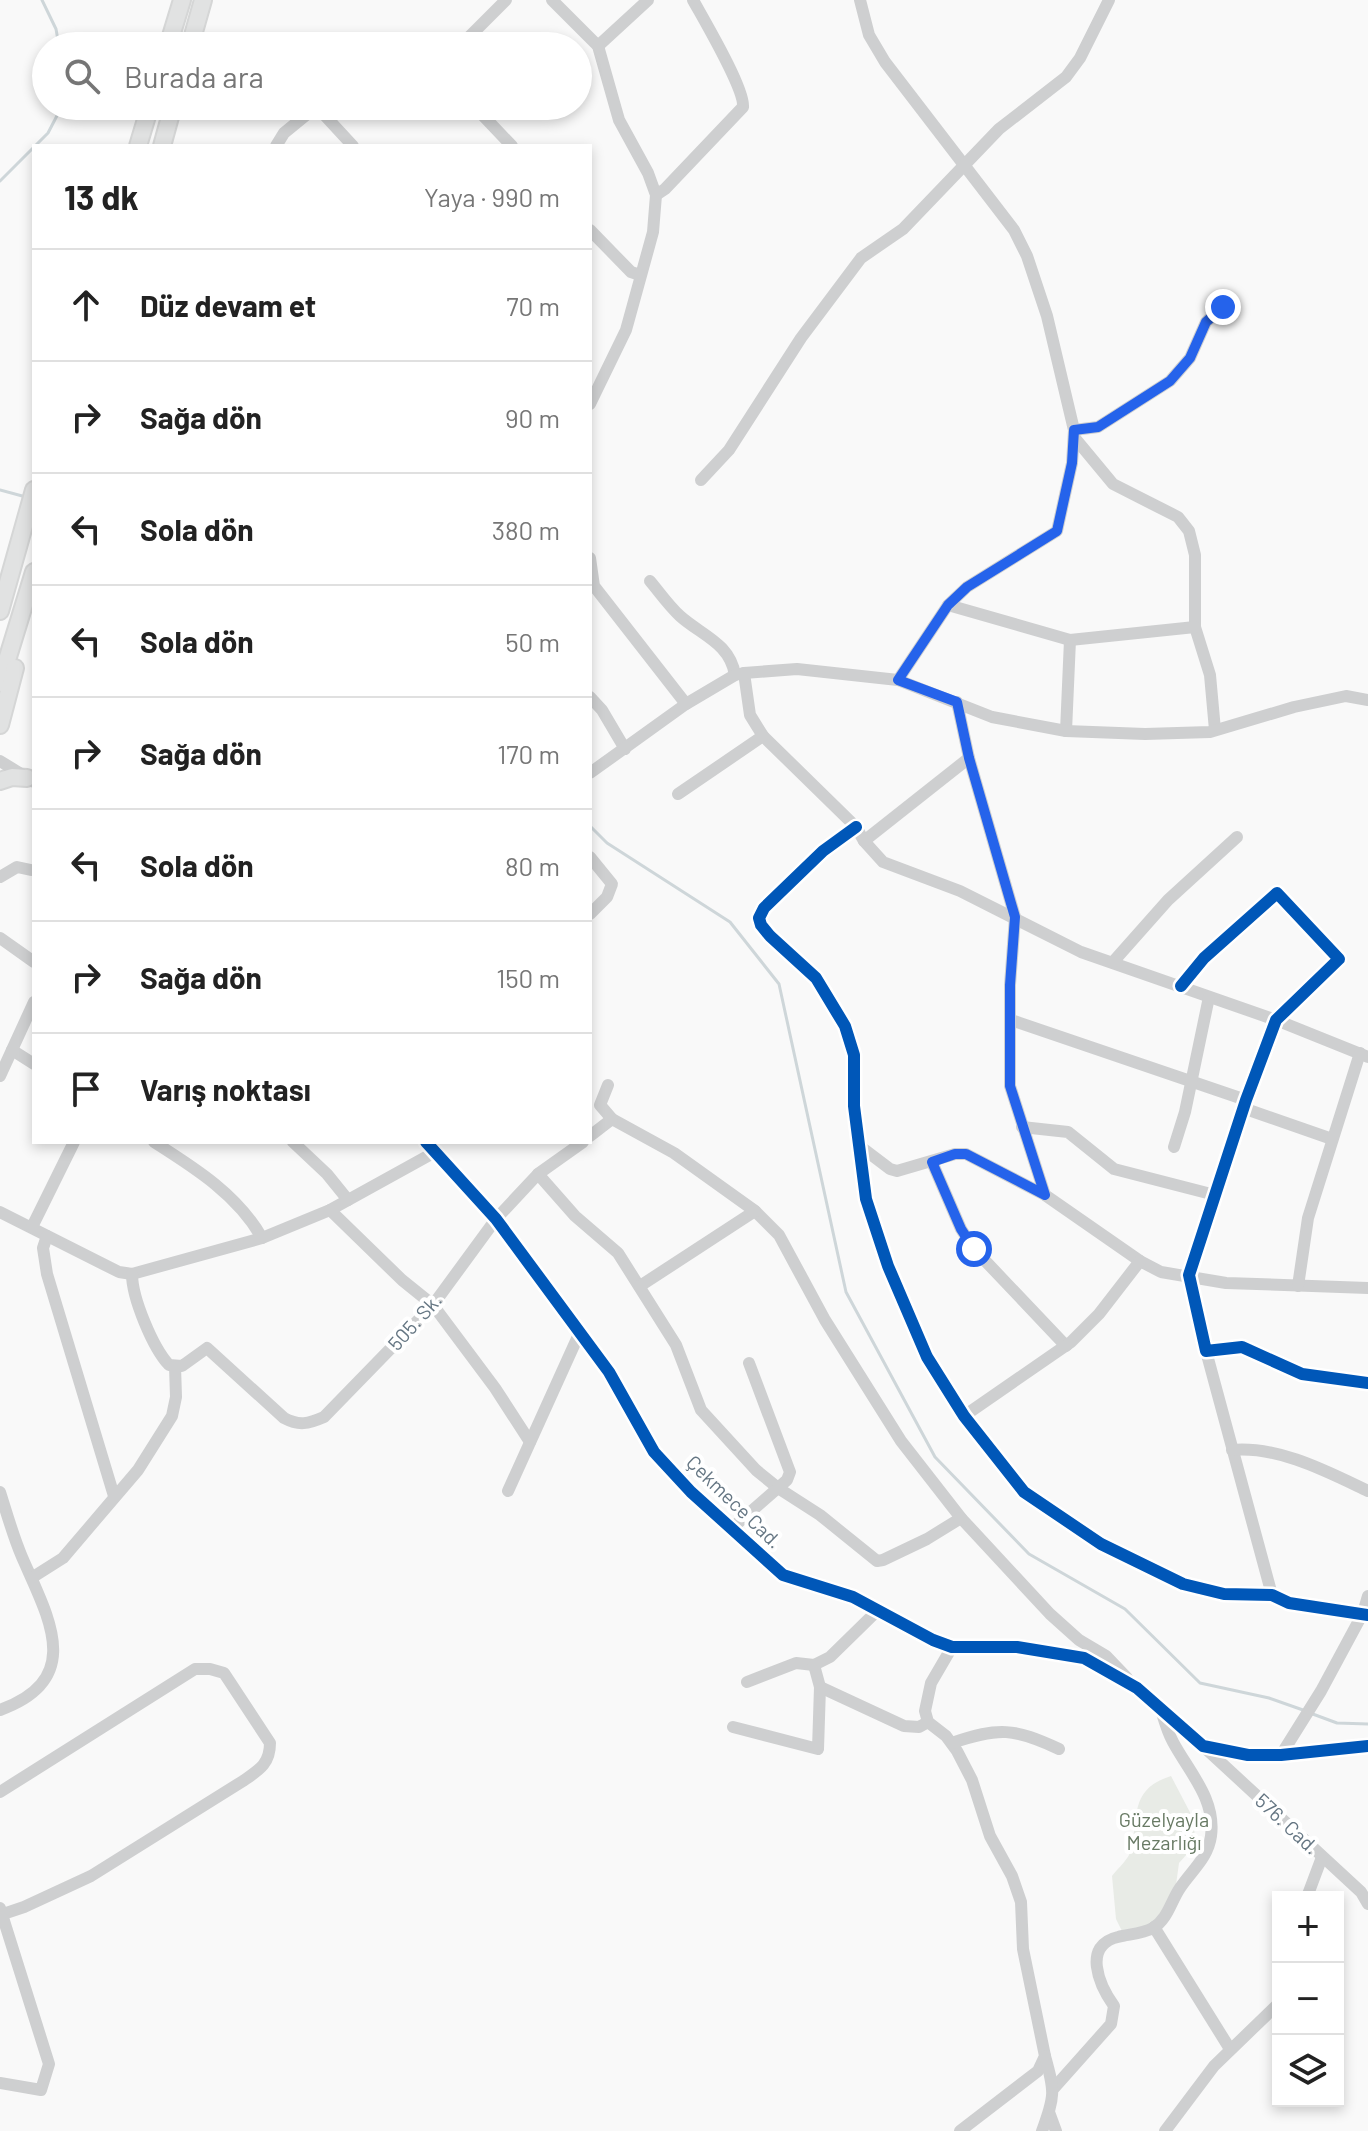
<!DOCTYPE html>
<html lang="tr">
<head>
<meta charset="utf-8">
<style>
	body { margin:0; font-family:Barlow,sans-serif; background:#f6f6f6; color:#222 }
	.controls { position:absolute; right:24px; bottom:24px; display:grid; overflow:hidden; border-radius:0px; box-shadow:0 4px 12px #0003 }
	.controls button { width:72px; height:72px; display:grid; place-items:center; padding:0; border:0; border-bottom:2px solid #e0e0e0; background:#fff; color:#222; font:40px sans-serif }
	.stop { position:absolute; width:24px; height:24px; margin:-18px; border:6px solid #2563eb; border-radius:50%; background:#fff }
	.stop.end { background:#2563eb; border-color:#fff; box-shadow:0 2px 8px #0008 }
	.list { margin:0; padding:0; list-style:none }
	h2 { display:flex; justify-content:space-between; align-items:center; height:104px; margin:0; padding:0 32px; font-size:34px }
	h2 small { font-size:26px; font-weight:400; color:#767676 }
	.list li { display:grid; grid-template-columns:52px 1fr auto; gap:24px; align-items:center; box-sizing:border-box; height:112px; padding:0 32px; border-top:2px solid #e0e0e0 }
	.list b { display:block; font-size:30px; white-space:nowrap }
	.list em { font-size:26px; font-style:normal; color:#767676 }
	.icon { flex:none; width:44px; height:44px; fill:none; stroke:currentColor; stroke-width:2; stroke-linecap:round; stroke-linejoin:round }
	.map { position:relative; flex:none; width:1368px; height:2131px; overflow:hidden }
	.search { position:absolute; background:#fff; box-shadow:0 4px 12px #0003; left:32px; top:32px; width:560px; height:88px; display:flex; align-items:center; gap:20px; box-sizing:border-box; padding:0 28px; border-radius:44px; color:#767676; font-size:30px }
	.panel { position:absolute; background:#fff; box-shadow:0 4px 12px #0003; left:32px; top:144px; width:560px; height:1000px; border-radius:0px }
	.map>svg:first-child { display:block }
	.green { fill:#e8ebe6 }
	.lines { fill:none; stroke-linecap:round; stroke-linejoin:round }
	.stream { stroke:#ced6d9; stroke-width:3 }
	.highway-casing { stroke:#d5d6d6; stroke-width:20 }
	.minor { stroke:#cecfd0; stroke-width:12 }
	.highway { stroke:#e1e2e2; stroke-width:16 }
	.cycleway-casing { stroke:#fff; stroke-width:17 }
	.cycleway { stroke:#0057b8; stroke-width:12 }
	.route { stroke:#2563eb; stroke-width:10 }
	.labels { text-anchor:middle; stroke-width:8; stroke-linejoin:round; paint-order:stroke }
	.street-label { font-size:20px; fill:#657683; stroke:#fff }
	.park-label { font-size:20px; fill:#687a64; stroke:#fff }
</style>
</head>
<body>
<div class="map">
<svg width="1368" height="2131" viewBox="0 0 1368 2131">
	<rect width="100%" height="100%" fill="#f9f9f9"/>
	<path class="green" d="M1171 1776 1194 1820 1195 1845 1179 1863 1175 1892 1156 1926 1122 1931 1116 1919 1112 1876C1118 1868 1129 1859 1131 1850 1139 1817 1129 1789 1171 1776Z"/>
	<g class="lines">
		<g class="stream">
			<path d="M42 0 56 29 59 46"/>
			<path d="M35 146 48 133 62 106"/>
			<path d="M0 181 34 147"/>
			<path d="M0 490 26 497"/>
			<path d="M590 826 607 843 730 922 779 984 846 1292 935 1457 1029 1554 1125 1609 1200 1683 1269 1698 1303 1710"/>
			<path d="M1310 1713 1337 1723 1368 1724"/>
		</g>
		<defs>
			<g id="highway">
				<path d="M168 46 182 0"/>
				<path d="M190 46 203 0"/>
				<path d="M138 146 150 106"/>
				<path d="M162 146 173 106"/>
				<path d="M0 611 34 490"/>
				<path d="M0 683 34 572"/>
				<path d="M0 725 15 668"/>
				<path d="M0 781 12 777 27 778"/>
			</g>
		</defs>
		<use href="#highway" class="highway-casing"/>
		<g class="minor">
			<path d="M552 0 598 46 619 120 648 173 656 195 653 232 626 330 590 404"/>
			<path d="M860 0 869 35 885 62 1014 230 1027 256 1047 316 1074 430 1072 463 1057 531 967 587 948 605 898 680"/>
			<path d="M460 46 506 0"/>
			<path d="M598 46 648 0"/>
			<path d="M474 106 512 146"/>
			<path d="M317 107 353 146"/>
			<path d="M276 146 284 133 317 106"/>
			<path d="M656 195 665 189 743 107C745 89 704 20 693 0"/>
			<path d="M590 230 631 272 640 275"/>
			<path d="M1074 430 1098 427 1170 381 1190 358 1206 322 1223 307"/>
			<path d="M1074 437 1113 484 1178 517 1189 531 1195 555V627L1210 675 1215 730"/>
			<path d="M701 480 729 450 801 338 861 258 903 229 999 129 1066 77 1080 58 1109 0"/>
			<path d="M590 558 594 586 686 704"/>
			<path d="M650 581C660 593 669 606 680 616 701 635 730 643 735 675"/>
			<path d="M948 605 1070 640 1195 627"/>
			<path d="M744 673 750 715 763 736 856 827 864 841 883 862 960 891 1081 952 1276 1020 1368 1057"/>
			<path d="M590 697 602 710 625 749"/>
			<path d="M957 702 969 758 1015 917 1010 985V1086L1045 1195 1140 1261 1161 1272 1226 1283 1368 1288"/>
			<path d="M1066 731 1070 640"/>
			<path d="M0 761 34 782"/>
			<path d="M590 773 686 704 735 675 744 673 797 669 898 680 992 717 1066 731 1145 734 1210 732 1294 707 1346 696 1368 700"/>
			<path d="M678 794 763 736"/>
			<path d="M856 827 823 851 764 908 759 918 761 925 770 936 816 978 845 1026 854 1055V1106L866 1199 888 1266 927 1357 964 1416 1024 1492 1101 1544 1183 1584 1224 1594 1272 1595 1289 1603 1368 1615"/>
			<path d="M864 841 969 758"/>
			<path d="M590 857 612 884 607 897 590 914"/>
			<path d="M0 877 17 867 31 870"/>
			<path d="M0 938 34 962"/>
			<path d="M1113 962 1168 900 1237 837"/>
			<path d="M1181 986 1204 958 1277 893 1339 959 1276 1020 1246 1100 1189 1275 1206 1351 1242 1347 1302 1374 1368 1383"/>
			<path d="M1011 1020 1246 1100"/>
			<path d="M12 1050 34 1064"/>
			<path d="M0 1076 34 1002"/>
			<path d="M608 1085 600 1105 612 1119 674 1153 755 1211 779 1235 825 1320 901 1441 961 1518 1050 1614 1079 1640 1106 1656 1127 1678"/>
			<path d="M1243 1108 1332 1139"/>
			<path d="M1022 1127 1068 1132 1114 1169 1215 1195"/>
			<path d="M590 1136 612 1119"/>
			<path d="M154 1142C195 1168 238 1195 262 1238"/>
			<path d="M293 1142 327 1174 348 1200"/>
			<path d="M426 1142 496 1219 609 1372 654 1452 691 1492 783 1575 853 1597 933 1640 952 1647H1017L1084 1658 1137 1688 1203 1746 1248 1755H1281L1368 1746"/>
			<path d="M861 1147 890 1169 897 1171 955 1154H966L1045 1195"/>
			<path d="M1174 1147 1185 1112 1209 997"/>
			<path d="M932 1162 961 1229 974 1249 1066 1346"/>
			<path d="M538 1174 575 1216 618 1253 676 1345 701 1410 756 1470 778 1488 820 1515 877 1561 883 1560 927 1539 961 1518"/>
			<path d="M330 1210 402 1280 433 1305 495 1388 530 1442"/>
			<path d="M0 1212 119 1272 132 1274 262 1238 330 1210 435 1152"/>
			<path d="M32 1227 74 1142"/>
			<path d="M47 1236 43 1248 47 1274 114 1496"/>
			<path d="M132 1274C132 1298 153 1348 169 1365L182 1366 207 1348 284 1418C299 1426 308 1424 324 1417L433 1305 496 1219 538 1174 583 1142"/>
			<path d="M640 1286 755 1211"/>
			<path d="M1298 1286 1308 1218 1360 1053"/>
			<path d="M1206 1351 1272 1595"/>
			<path d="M964 1416 1071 1342 1099 1314 1140 1261"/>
			<path d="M1232 1450C1279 1446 1326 1471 1368 1491"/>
			<path d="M508 1491 580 1332"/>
			<path d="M0 1492C7 1514 13 1536 22 1557 48 1617 86 1679 0 1710"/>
			<path d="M731 1529 787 1480 790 1472 749 1363"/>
			<path d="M33 1577 63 1558 138 1470 172 1416 176 1397 175 1366"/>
			<path d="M952 1647 931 1683 925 1711 928 1722 946 1736 957 1751 972 1780 990 1836 1012 1876 1021 1902 1023 1949 1045 2056 1038 2071 960 2131"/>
			<path d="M747 1682 796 1663 814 1665"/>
			<path d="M820 1687 904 1726 919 1727 928 1722"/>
			<path d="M733 1727 818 1749 820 1687 814 1665 830 1657 878 1610"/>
			<path d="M952 1743C999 1727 1014 1728 1059 1749"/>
			<path d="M1203 1746 1361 1892 1368 1904"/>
			<path d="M1281 1755 1321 1691 1363 1613 1368 1596"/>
			<path d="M0 1792 195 1669H210L224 1673 270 1743C270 1764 259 1770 243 1781L91 1876 24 1907 0 1915"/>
			<path d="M1307 1897 1322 1857"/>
			<path d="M1154 1927 1230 2049"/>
			<path d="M0 2083 41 2090 49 2064 0 1908"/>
			<path d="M1054 2088 1111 2024 1114 2006C1099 1985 1082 1945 1118 1937 1130 1934 1142 1934 1153 1928 1168 1919 1171 1901 1180 1888 1192 1870 1208 1858 1211 1836 1216 1799 1189 1772 1173 1742 1168 1733 1165 1723 1162 1713"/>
			<path d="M1049 2112 1056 2131"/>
			<path d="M1042 2131C1055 2096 1055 2092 1045 2056"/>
			<path d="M1165 2131 1214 2066 1278 2004"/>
		</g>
		<use href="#highway" class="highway"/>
		<defs>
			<g id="cycleway">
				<path d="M856 827 823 851 764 908 759 918 761 925 770 936 816 978 845 1026 854 1055V1106L866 1199 888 1266 927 1357 964 1416 1024 1492 1101 1544 1183 1584 1224 1594 1272 1595 1289 1603 1368 1615"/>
				<path d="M1181 986 1204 958 1277 893 1339 959 1276 1020 1246 1100 1189 1275 1206 1351 1242 1347 1302 1374 1368 1383"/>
				<path d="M426 1142 496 1219 609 1372 654 1452 691 1492 783 1575 853 1597 933 1640 952 1647H1017L1084 1658 1137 1688 1203 1746 1248 1755H1281L1368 1746"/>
			</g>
		</defs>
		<use href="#cycleway" class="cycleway-casing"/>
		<use href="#cycleway" class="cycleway"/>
	</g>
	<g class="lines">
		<path class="route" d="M974 1249 961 1229 932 1162 955 1154H966L1045 1195 1010 1086V985L1015 917 969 758 957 702 898 680 948 605 967 587 1057 531 1072 463 1074 430 1098 427 1170 381 1190 358 1206 322 1223 307"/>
	</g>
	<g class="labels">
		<g class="street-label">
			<text transform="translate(415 1322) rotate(-48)" y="7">505. Sk.</text>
			<text transform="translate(734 1502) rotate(44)" y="7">Çekmece Cad.</text>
			<text transform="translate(1287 1824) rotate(43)" y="7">576. Cad.</text>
		</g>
		<g class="park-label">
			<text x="1164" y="1827">Güzelyayla<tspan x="1164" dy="23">Mezarlığı</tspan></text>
		</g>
	</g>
</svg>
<div class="controls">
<button>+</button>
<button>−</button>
<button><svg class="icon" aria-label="layers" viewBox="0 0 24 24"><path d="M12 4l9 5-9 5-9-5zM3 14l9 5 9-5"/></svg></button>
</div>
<div class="stop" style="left:974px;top:1249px"></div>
<div class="stop end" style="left:1223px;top:307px"></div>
<div class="search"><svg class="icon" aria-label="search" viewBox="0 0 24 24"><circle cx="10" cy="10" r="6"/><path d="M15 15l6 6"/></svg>Burada ara</div>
<section class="panel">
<h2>13 dk<small>Yaya · 990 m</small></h2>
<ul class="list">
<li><svg class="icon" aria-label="ahead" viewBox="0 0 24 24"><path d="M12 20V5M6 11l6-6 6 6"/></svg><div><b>Düz devam et</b></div><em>70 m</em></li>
<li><svg class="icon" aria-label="right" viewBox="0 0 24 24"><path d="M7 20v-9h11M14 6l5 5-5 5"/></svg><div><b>Sağa dön</b></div><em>90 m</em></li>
<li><svg class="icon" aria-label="left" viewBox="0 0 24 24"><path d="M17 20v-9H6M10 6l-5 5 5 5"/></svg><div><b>Sola dön</b></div><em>380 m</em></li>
<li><svg class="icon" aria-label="left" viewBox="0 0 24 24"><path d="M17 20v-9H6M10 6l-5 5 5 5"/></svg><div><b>Sola dön</b></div><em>50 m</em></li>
<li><svg class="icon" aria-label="right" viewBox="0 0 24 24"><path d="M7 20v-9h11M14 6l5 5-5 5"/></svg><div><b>Sağa dön</b></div><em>170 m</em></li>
<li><svg class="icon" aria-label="left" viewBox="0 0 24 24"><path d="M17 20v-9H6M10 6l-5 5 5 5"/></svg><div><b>Sola dön</b></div><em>80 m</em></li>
<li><svg class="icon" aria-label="right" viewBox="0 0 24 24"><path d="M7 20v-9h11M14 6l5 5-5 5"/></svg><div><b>Sağa dön</b></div><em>150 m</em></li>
<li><svg class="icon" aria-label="arrive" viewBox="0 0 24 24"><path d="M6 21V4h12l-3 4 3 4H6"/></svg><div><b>Varış noktası</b></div></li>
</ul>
</section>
</div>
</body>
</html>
